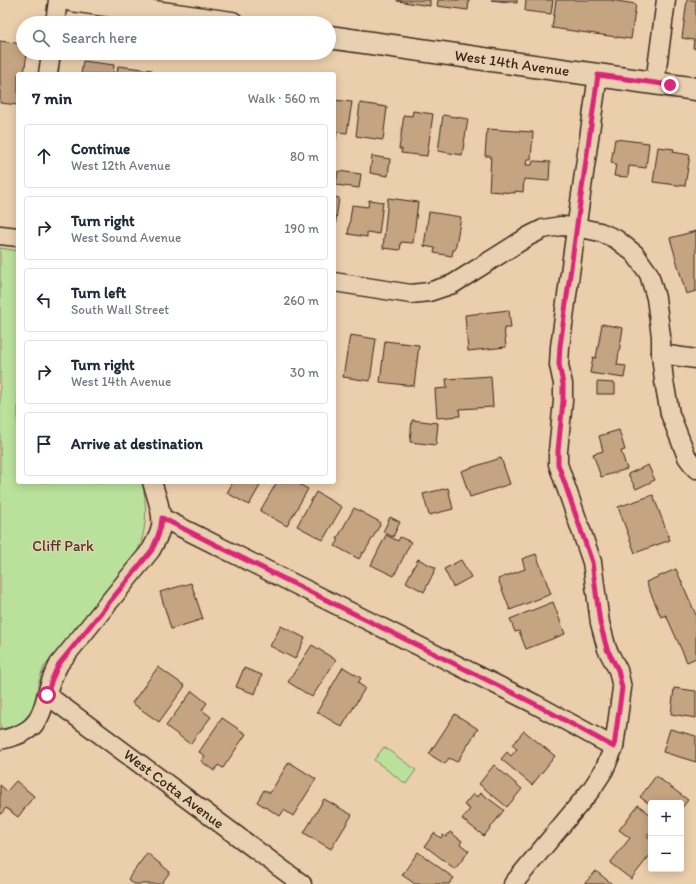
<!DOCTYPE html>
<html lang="en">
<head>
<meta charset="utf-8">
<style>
	body { margin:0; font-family:Itim,sans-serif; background:#f2f2f3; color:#1f2937 }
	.controls { position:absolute; right:12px; bottom:12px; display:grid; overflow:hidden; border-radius:4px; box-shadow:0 2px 10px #0003 }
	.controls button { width:36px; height:36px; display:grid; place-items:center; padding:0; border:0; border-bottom:1px solid #e0e1e3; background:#fff; color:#1f2937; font:20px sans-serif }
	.stop { position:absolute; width:12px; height:12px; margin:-9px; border:3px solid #db2777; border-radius:50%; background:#fff }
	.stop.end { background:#db2777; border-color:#fff; box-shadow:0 1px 4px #0008 }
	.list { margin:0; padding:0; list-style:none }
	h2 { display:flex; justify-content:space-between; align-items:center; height:52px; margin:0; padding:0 16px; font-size:17px }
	h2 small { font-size:13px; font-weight:400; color:#747a83 }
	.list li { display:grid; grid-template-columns:26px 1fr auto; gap:12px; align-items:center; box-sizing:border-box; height:64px; margin:0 8px 8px; padding:0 8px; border:1px solid #e0e1e3; border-radius:4px }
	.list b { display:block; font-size:15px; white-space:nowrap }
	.list p { margin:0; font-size:13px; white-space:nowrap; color:#747a83 }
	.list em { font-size:13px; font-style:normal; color:#747a83 }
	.icon { flex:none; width:22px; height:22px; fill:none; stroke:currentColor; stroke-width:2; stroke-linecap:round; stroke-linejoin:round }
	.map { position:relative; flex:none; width:696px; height:884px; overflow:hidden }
	.search { position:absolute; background:#fff; box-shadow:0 2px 10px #0003; left:16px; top:16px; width:320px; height:44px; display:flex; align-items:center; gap:10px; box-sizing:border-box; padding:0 14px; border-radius:22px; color:#747a83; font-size:15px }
	.panel { position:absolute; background:#fff; box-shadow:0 2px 10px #0003; left:16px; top:72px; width:320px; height:412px; border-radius:4px }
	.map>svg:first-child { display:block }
	.green { fill:#bae19c; stroke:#7a865d }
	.building { fill:#c5a482; stroke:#3b2a1e }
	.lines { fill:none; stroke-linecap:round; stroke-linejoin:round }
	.minor-casing { stroke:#3b2a1e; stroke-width:21 }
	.tertiary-casing { stroke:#3b2a1e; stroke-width:25 }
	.minor { stroke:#e8d0b0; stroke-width:18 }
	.tertiary { stroke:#e8d0b0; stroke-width:22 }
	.route { stroke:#db2777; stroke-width:5 }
	.labels { text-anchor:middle; stroke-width:3; stroke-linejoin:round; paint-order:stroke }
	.street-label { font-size:15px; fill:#3b2a1e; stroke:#e8d0b0 }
	.park-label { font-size:15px; fill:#483c2b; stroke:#e8d0b0 }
</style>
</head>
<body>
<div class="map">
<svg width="696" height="884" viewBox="0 0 696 884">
	<rect width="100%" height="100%" fill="#ebceac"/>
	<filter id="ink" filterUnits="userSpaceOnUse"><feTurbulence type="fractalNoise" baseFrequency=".025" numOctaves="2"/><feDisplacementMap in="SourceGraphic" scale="8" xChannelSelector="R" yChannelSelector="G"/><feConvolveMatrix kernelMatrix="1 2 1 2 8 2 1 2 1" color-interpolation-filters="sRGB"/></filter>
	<g filter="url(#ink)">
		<g class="green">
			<path d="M0 248 18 251V482H142C149 511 146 541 130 565L44 667C34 688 39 716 13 727 9 728 4 728 0 729Z"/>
			<path d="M384 747 416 770 406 784 374 760Z"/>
		</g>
		<g class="building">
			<path d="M397 0H430V6L397 1Z"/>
			<path d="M438 0H469L468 10 437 6Z"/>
			<path d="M491 0H517V3Z"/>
			<path d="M526 0H553L551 14 525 11Z"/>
			<path d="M556 0H610L636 4 631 39 552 28Z"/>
			<path d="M687 0H696V49L693 48 694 40 682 38Z"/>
			<path d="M0 41 23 44V53H27L24 74H18V105L0 103Z"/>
			<path d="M83 61 114 65 113 74H81Z"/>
			<path d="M118 66 152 70 151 74H117Z"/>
			<path d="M334 100 352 102 347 133 337 132 336 139H334Z"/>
			<path d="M360 103 387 107 383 140 356 136Z"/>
			<path d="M413 111 433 114 427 156 401 153 402 149H399L404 115 412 116Z"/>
			<path d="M443 115 468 119 462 155 438 151Z"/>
			<path d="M487 129 533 132 531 159H527L526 165H532L533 161 550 162 549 181 524 179 523 192 515 191V193L489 191 491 156H485Z"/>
			<path d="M615 139 649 143 646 168 629 166 628 177 614 176 616 164 611 163Z"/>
			<path d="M658 147 674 149 673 152 690 155 685 186 653 182Z"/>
			<path d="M372 156 390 159 388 176 370 173Z"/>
			<path d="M338 171 361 174 359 188 336 185Z"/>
			<path d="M334 197 339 198 334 235Z"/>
			<path d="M388 198 418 202 413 243 401 242 400 250 383 248Z"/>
			<path d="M369 200 383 202 379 234 367 232V237L348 234 352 205 368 207Z"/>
			<path d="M429 212 461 217 455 250H453L452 256 434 253 435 248 424 246Z"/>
			<path d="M696 231V291L686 294 670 238Z"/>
			<path d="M509 310 511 328H504L506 347 468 351 465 315Z"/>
			<path d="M602 324 623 328 617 365 626 366 624 378 590 373 593 357 596 358Z"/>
			<path d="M350 335 376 339 370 381 343 377Z"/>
			<path d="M385 341 419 345 414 386 380 382Z"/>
			<path d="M491 376 493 407 459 409 460 416 437 418 435 389 447 388 446 379Z"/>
			<path d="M597 382 615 383V394H597Z"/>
			<path d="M412 420 438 423 436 445 410 442Z"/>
			<path d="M619 430 625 450 621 451 627 469 601 477 593 454 603 451 599 436Z"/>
			<path d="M501 458 510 484 470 497 461 471Z"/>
			<path d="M648 465 655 480 636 489 628 474Z"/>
			<path d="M233 482H262L249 505 227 493Z"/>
			<path d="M277 482H295L308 489 287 526 260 511Z"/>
			<path d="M448 488 453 509 429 515 423 494Z"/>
			<path d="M316 492 342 507 323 540 297 526Z"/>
			<path d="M653 495 670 540 635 553 618 507Z"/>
			<path d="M354 508 380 522 379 524 380 525 364 553 363 552 359 559 335 546 339 540 337 539Z"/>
			<path d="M390 517 400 522 393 537 383 532Z"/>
			<path d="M386 535 398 541 400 537 411 542 394 576 371 565Z"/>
			<path d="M536 554 551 594 510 610 498 579 525 569 522 559Z"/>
			<path d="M418 559 436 568 424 592 406 582Z"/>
			<path d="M461 560 471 577 453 587 444 569Z"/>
			<path d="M676 569 696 615V658L687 662 666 615 661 617 646 582Z"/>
			<path d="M191 583 203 619 171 629 160 592Z"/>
			<path d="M553 602 565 634 526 649 519 631 515 632 510 619Z"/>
			<path d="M281 626 305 638 295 659 270 646Z"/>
			<path d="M312 645 336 660 312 697 288 682Z"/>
			<path d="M158 667 185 686 159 722 132 703Z"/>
			<path d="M343 667 361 678 358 683 365 688 342 727 317 712Z"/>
			<path d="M244 668 262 675 255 694 236 687Z"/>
			<path d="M674 688 696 691V718L671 714Z"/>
			<path d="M192 691 207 703 202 710 211 717 190 744 166 726Z"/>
			<path d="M455 714 478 729 457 762 449 758 445 764 429 754Z"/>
			<path d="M222 718 246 734 223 768 218 765 214 771 201 761 205 756 199 752Z"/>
			<path d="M670 729 696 736V762L663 752Z"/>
			<path d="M524 731 555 756 532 785 501 759 507 752 511 756 517 749 512 745Z"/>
			<path d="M289 762 316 779 293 816 284 810 280 816 257 802 264 790 270 793Z"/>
			<path d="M494 765 522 789 507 807 479 784Z"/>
			<path d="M656 776 688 800 681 809V803H651V805L640 797Z"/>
			<path d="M16 781 34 796 18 817 6 808 0 815V785L7 791Z"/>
			<path d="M481 793 504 810 484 836 462 819 470 809 464 805 473 794 478 797Z"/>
			<path d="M324 799 352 815 331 849 304 833Z"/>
			<path d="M638 805 651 815V831L647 836 651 840V854L631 879 610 863 630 838 619 830Z"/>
			<path d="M450 832 462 841 460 844 469 851 455 869 425 846 434 833 441 838 443 835 446 837Z"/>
			<path d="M418 852 454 878 449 884H415L402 875Z"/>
			<path d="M147 853 170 872 161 884H134L128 879Z"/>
			<path d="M596 871 612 884H584Z"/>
		</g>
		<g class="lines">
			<defs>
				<g id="minor">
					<path d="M55 23 58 0"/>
					<path d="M48 74 51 53"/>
					<path d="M655 83 666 0"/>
					<path d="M0 235 18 237"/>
					<path d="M334 282 411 294 429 292 453 284 529 236 543 229 561 226 576 227 600 232 616 239 635 254 649 274 656 298 661 336V354L696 359"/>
					<path d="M661 354 664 381 670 414 687 457 696 469"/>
					<path d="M162 518 535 704 614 747"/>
					<path d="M47 695 302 884"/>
					<path d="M0 740C6 739 10 738 15 736 43 727 42 708 50 684 52 677 56 671 59 664L151 550C155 542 160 535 161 526 163 514 156 494 152 482"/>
					<path d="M513 884 591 790 604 770 614 747 622 688 618 670 607 649 600 623 592 562 558 464V451L563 401V384L559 365 560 347 573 251 598 75"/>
				</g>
				<g id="tertiary">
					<path d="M71 0 232 23"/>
					<path d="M329 37 696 89"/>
				</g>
			</defs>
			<use href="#minor" class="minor-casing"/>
			<use href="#tertiary" class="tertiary-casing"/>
			<use href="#minor" class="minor"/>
			<use href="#tertiary" class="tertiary"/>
		</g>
	</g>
	<g class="lines" filter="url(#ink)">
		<path class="route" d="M47 695 52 679 59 664 152 550C157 539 161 530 162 518L535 704 614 747 622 688 618 670 607 649 600 623 592 562 558 464V451L563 401V384L559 364 560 346 598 75 670 85"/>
	</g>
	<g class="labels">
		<g class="street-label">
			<text transform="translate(512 63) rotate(8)" y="5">West 14th Avenue</text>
			<text transform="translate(174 789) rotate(37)" y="5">West Cotta Avenue</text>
		</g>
		<g class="park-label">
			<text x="63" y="551">Cliff Park</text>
		</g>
	</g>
</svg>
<div class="controls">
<button>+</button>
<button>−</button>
</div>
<div class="stop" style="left:47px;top:695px"></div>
<div class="stop end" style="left:670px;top:85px"></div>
<div class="search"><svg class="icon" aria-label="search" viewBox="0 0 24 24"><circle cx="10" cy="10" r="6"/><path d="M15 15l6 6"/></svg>Search here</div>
<section class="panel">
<h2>7 min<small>Walk · 560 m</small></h2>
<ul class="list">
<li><svg class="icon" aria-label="ahead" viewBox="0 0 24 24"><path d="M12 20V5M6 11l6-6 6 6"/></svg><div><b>Continue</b><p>West 12th Avenue</p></div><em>80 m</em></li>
<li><svg class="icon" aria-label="right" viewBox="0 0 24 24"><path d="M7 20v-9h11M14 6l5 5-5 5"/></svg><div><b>Turn right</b><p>West Sound Avenue</p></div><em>190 m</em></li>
<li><svg class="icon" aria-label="left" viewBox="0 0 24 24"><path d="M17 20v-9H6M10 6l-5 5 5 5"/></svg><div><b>Turn left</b><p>South Wall Street</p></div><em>260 m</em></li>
<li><svg class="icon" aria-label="right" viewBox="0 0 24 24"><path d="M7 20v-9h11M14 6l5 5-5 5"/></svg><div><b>Turn right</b><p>West 14th Avenue</p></div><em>30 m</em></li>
<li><svg class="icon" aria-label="arrive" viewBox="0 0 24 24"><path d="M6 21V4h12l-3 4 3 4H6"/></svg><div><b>Arrive at destination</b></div></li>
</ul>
</section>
</div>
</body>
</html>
